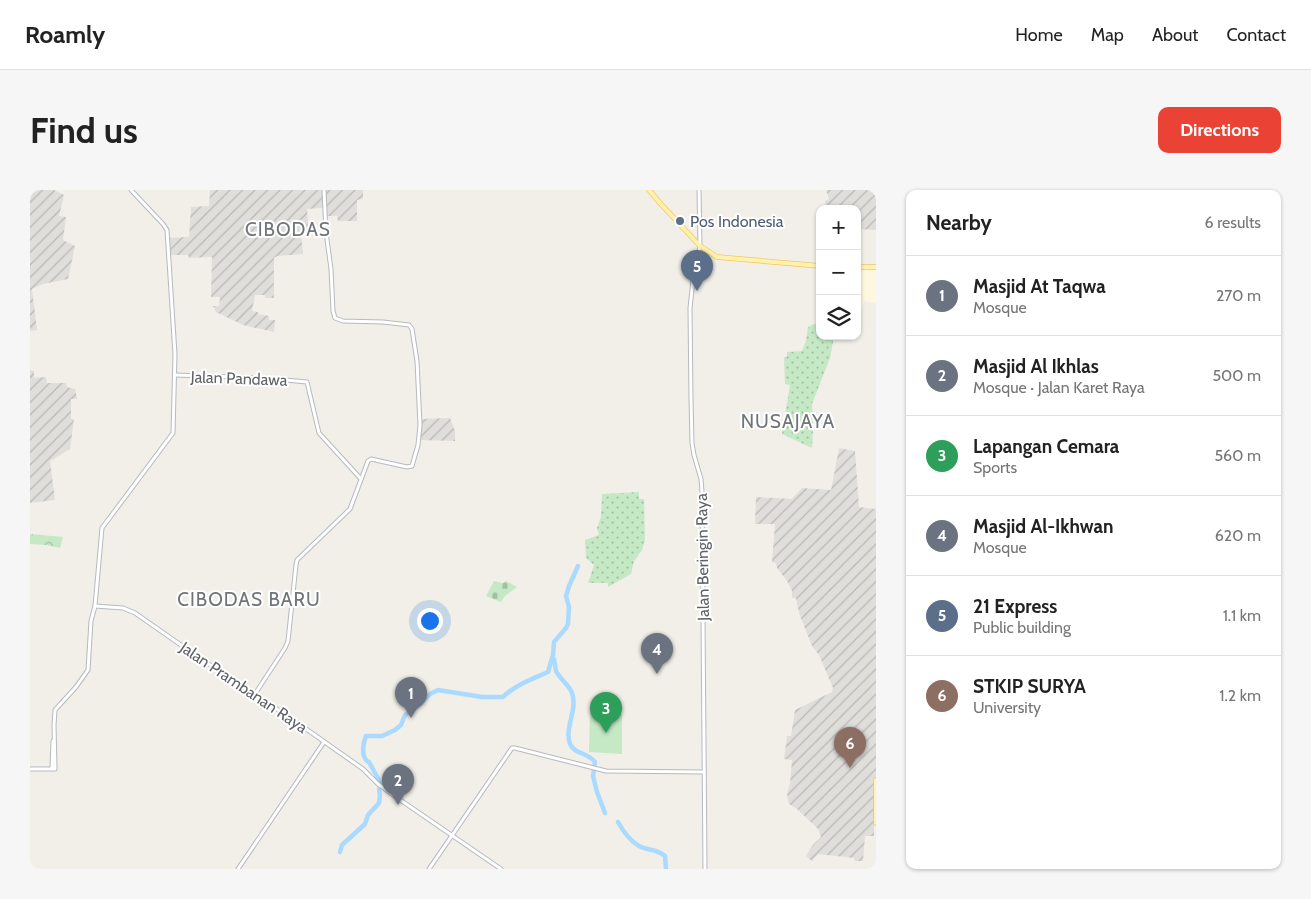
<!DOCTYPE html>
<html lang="en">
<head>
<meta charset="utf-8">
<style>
	body { margin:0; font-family:Cabin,sans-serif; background:#f6f6f6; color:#222 }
	.controls { position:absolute; right:15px; top:15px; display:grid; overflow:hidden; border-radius:10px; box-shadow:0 1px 4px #0004 }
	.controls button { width:45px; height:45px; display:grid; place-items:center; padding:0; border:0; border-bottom:1px solid #e0e0e0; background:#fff; color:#222; font:25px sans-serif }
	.you { position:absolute; left:399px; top:430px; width:18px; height:18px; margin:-12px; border:4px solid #fff; border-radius:50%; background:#1a73e8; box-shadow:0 0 0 8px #1a73e833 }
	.badge { display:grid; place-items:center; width:32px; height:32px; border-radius:50%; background:#ea4335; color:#fff; font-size:16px; font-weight:700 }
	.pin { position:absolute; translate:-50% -41px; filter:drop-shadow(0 1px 2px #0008) }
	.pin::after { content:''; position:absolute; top:26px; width:18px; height:15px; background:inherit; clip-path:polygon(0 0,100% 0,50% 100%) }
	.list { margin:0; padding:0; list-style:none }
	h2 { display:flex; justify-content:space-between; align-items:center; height:65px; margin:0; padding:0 20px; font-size:21px }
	h2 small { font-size:16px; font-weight:400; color:#767676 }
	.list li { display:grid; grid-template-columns:32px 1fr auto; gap:15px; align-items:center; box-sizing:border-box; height:80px; padding:0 20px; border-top:1px solid #e0e0e0 }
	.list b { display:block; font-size:19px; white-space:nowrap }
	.list p { margin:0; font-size:16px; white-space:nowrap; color:#767676 }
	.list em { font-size:16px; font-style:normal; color:#767676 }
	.icon { flex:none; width:28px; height:28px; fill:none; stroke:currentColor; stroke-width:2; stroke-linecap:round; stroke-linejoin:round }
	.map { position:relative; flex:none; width:846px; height:679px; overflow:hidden; border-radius:10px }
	header { display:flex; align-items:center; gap:30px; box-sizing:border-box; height:70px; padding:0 25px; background:#fff; border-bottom:1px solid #e0e0e0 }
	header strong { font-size:24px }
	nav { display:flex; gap:28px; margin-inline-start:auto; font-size:18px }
	.intro { display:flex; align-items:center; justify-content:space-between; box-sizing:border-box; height:120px; padding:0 30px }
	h1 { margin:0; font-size:35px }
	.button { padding:12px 22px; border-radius:10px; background:#ea4335; color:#fff; font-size:18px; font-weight:700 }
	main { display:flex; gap:30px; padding:0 30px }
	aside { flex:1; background:#fff; border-radius:10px; box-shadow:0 1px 4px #0004 }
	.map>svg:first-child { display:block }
	.commercial { fill:#fef7e0 }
	.industrial { fill:url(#industrial-furrows) }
	.grass { fill:url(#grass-dots) }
	.forest { fill:url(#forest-crowns) }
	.cemetery { fill:url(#cemetery-stones) }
	.garden { fill:#c5e8c5 }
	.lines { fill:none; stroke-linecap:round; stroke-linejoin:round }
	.stream { stroke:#aadaff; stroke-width:1 }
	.river { stroke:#aadaff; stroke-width:4.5 }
	.secondary-casing { stroke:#b6babf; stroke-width:5 }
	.primary-casing { stroke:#f2c960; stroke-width:5.5 }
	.secondary { stroke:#fff; stroke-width:3 }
	.primary { stroke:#fff2af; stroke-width:4 }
	.service-dot { fill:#5c6f8a; stroke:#fff; stroke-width:2 }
	.labels { text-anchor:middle; stroke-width:4; stroke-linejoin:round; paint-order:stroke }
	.service-label { font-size:16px; fill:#4e5e75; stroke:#fff; text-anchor:start }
	.street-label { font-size:16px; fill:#5f6368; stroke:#fff }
	.quarter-label { font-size:19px; letter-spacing:1px; fill:#70757a; stroke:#fff }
</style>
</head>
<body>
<header>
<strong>Roamly</strong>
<nav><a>Home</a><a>Map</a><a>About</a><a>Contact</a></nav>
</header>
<div class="intro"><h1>Find us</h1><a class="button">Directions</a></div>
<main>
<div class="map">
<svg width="846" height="679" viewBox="0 0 846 679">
	<defs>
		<pattern id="industrial-furrows" width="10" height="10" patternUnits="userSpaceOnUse" patternTransform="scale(1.25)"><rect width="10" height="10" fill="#e0deda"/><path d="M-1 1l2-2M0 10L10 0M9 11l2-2" fill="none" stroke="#b9b8b5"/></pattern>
		<pattern id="grass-dots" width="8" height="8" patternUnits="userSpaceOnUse" patternTransform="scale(1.25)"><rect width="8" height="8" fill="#c5e8c5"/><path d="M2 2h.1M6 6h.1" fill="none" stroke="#a3c0a4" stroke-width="1.8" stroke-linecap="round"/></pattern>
		<pattern id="forest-crowns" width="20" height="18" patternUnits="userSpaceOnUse" patternTransform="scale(1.25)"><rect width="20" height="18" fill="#c5e8c5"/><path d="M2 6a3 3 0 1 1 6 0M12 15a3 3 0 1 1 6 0" fill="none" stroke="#a3c0a4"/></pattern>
		<pattern id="cemetery-stones" width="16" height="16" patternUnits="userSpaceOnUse" patternTransform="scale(1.25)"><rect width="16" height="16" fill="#c5e8c5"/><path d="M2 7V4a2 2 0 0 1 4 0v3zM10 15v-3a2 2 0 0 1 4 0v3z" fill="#a3c0a4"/></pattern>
	</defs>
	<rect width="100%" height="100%" fill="#f1efe8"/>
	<path class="commercial" d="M832 76 846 77V113L834 111 831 121 827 120V92Z"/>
	<g class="industrial">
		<path d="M0 0H24L34 5 29 26 36 27 33 50 45 56 38 89 13 94 2 99 7 140 0 141Z"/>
		<path d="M180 0H333V9L327 10V31H308L307 26H294L293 18 277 19 279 44 271 45 273 64 247 66 244 68V108H235V105H225L222 121 228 122V124L239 126V130H245L244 142 213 135 186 122 183 116H189L190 107H181L182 67 159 68 158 65H139L138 48 159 47 161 17 179 16Z"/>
		<path d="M796 0H846V40L827 39V19H796L795 11 799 9Z"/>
		<path d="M0 180 4 181V188L16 187 17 193H36L37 197 45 199 47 209H41V229H44L40 259 20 271 25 310 0 313Z"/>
		<path d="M420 228 425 241V251L390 250 391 229Z"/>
		<path d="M809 258 825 261 829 317 846 319V594L844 598V646H835L833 671H825L824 668 788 664 782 671 776 666 782 656 791 647 788 639 767 619 759 614 757 604 760 593 762 570 754 569 757 546H761L765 520 802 502 803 498 789 465 782 456 769 423 766 408H762V401L757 391 747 378 746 373 742 372 745 334H725L726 307 762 309 772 298 801 300Z"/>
	</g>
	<g class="grass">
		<path d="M784 134H790V146H804L800 168 782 214 783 238 782 258 752 244 760 195 755 194 754 167H757V162L772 161 776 151 778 137Z"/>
		<path d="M609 302V309H614L615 350 612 360 604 371 601 384 578 397V393H558L564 375 556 368 555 350 569 345 567 338 571 327 572 304Z"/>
	</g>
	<path class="forest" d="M0 344 33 347 30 358 16 355 0 354Z"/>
	<path class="cemetery" d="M464 391 473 393 476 391 487 397 475 406 471 412 456 406Z"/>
	<path class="garden" d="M560 523 592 524V564L559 562Z"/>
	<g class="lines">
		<path class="stream" d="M0 77 1 78"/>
		<g class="river">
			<path d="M524 469C525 473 525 477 526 481 530 489 539 495 542 503 548 520 534 538 540 554 544 564 559 563 565 572L563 586 567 602 575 623"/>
			<path d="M337 571C331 565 333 553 336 546H352L365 540 371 535 375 525 387 517 400 504 408 500 452 507H473C485 495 502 489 518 482L523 465 524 452 536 438 538 434 539 417 536 406 539 396 548 376"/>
			<path d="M339 572 351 594"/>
			<path d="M588 632C593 641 600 651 609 656 618 661 626 658 635 666L636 679"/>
			<path d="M310 662 312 655 335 634 338 625 349 613 350 606 349 599"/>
		</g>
		<defs>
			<g id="secondary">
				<path d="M669 0 670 56 663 90 660 118 661 209 662 253 664 265 671 289 672 302 675 679"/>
				<path d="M145 185 234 188 277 192 289 243 331 289"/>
				<path d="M65 416 93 418 105 423 171 469 262 529 333 579 348 594 366 607 471 679"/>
				<path d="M225 504 255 458 258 451 266 375 267 370 320 319 338 271 341 269 377 277 382 276 388 255 390 235 387 171 382 139 379 135 353 132 313 131 305 128 303 121 301 79 296 42 294 0"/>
				<path d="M0 579H25L24 535 25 520 46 497 58 480 61 431 65 416 72 338 143 243 145 164 137 40 133 34 101 0"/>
				<path d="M22 579 23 551"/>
				<path d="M208 679 294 552"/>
				<path d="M399 679 482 558H485L576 581 674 582"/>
			</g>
			<g id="primary">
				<path d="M619 0 630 13 670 56 687 67 790 76"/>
				<path d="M827 77H846"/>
				<path d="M846 590V633"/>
			</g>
		</defs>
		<use href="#secondary" class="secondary-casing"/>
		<use href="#primary" class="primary-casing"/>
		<use href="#secondary" class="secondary"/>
		<use href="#primary" class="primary"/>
	</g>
	<circle class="service-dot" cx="650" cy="31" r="5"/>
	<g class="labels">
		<g class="service-label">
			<text x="660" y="37">Pos Indonesia</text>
		</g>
		<g class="street-label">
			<text transform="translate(209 188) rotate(2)" y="6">Jalan Pandawa</text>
			<text transform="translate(672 367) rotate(-91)" y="6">Jalan Beringin Raya</text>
			<text transform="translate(214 497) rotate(34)" y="6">Jalan Prambanan Raya</text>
		</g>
		<g class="quarter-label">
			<text x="258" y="46">CIBODAS</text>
			<text x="758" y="238">NUSAJAYA</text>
			<text x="219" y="416">CIBODAS BARU</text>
		</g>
	</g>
</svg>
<div class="controls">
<button>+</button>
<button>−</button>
<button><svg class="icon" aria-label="layers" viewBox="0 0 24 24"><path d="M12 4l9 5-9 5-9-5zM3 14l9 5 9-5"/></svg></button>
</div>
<div class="you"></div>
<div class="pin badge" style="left:381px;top:528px;background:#6b7280">1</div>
<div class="pin badge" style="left:368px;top:615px;background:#6b7280">2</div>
<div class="pin badge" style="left:576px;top:543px;background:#2e9e5b">3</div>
<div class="pin badge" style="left:627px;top:484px;background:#6b7280">4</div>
<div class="pin badge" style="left:667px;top:101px;background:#5c6f8a">5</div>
<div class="pin badge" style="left:820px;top:578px;background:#8d6e63">6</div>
</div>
<aside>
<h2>Nearby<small>6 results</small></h2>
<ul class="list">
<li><span class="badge" style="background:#6b7280">1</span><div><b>Masjid At Taqwa</b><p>Mosque</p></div><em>270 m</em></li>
<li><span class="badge" style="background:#6b7280">2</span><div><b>Masjid Al Ikhlas</b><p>Mosque · Jalan Karet Raya</p></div><em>500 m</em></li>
<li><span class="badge" style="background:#2e9e5b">3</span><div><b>Lapangan Cemara</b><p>Sports</p></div><em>560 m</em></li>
<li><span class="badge" style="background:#6b7280">4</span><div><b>Masjid Al-Ikhwan</b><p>Mosque</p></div><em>620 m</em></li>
<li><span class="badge" style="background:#5c6f8a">5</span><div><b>21 Express</b><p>Public building</p></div><em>1.1 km</em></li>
<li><span class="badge" style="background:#8d6e63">6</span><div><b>STKIP SURYA</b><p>University</p></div><em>1.2 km</em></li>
</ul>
</aside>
</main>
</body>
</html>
